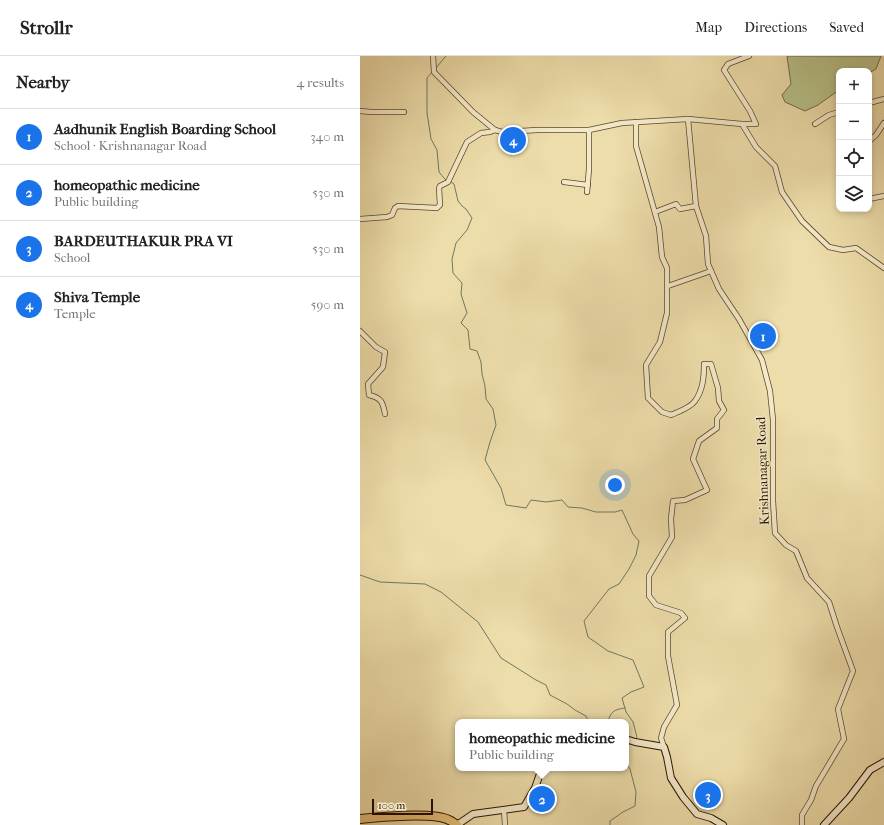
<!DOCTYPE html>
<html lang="en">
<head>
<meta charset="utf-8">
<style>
	body { margin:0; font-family:"IM FELL French Canon",serif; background:#f2f2f2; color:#222 }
	.controls { position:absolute; right:12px; top:12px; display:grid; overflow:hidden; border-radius:8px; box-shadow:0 2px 6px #0003 }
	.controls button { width:36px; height:36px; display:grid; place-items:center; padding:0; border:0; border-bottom:1px solid #e0e0e0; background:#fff; color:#222; font:20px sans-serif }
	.scale { position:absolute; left:12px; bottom:10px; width:61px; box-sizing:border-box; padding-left:4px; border:2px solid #2c1200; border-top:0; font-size:11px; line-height:14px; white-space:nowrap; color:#2c1200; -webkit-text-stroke:3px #f3e9c8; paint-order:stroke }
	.you { position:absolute; left:255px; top:429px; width:14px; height:14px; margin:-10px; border:3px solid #fff; border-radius:50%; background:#1a73e8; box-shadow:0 0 0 6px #1a73e833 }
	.badge { display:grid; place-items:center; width:26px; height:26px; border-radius:50%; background:#1a73e8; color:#fff; font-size:13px; font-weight:700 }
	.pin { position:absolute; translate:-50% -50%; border:2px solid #fff; box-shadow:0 1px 4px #0006 }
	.popup { position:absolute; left:95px; top:663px; width:174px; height:52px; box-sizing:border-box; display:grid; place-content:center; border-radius:8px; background:#fff; filter:drop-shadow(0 1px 3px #0005); font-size:13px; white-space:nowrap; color:#767676 }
	.popup b { font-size:15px; color:#222 }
	.popup::after { content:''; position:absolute; left:50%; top:100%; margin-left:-8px; border:8px solid transparent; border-top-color:#fff }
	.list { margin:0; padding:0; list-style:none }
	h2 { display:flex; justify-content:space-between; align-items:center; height:52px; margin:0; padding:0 16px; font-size:17px }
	h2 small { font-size:13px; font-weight:400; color:#767676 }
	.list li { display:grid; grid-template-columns:26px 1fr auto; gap:12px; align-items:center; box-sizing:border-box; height:56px; padding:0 16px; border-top:1px solid #e0e0e0 }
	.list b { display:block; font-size:15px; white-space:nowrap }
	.list p { margin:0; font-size:13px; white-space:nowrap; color:#767676 }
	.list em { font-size:13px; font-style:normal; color:#767676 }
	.icon { flex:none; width:22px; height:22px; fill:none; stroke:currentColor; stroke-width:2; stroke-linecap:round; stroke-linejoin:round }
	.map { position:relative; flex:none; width:524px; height:769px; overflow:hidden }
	header { display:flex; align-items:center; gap:24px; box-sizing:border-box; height:56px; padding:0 20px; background:#fff; border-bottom:1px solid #e0e0e0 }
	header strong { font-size:19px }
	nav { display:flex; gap:22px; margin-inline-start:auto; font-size:14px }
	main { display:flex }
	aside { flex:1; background:#fff }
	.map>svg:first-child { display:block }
	.green { fill:#b8c188; stroke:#726a44 }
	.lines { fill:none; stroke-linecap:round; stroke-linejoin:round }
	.stream { stroke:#6e7963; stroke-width:1 }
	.street-casing { stroke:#5c452a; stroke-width:6 }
	.secondary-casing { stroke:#2c1200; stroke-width:8 }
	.highway-casing { stroke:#2c1200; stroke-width:10 }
	.street { stroke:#f3e9c8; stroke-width:4.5 }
	.secondary { stroke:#f3e9c8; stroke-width:6 }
	.highway { stroke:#e6be75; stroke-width:8 }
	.labels { text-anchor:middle; stroke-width:3; stroke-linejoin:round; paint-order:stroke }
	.street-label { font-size:13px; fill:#2c1200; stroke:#f3e9c8 }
</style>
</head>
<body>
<header>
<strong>Strollr</strong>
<nav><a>Map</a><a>Directions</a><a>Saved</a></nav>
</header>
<main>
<aside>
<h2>Nearby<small>4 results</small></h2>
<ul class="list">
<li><span class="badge">1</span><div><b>Aadhunik English Boarding School</b><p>School · Krishnanagar Road</p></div><em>340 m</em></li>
<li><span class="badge">2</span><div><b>homeopathic medicine</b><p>Public building</p></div><em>530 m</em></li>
<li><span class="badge">3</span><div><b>BARDEUTHAKUR PRA VI</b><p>School</p></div><em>530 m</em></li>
<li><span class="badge">4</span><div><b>Shiva Temple</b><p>Temple</p></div><em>590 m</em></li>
</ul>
</aside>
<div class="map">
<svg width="524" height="769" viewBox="0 0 524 769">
	<rect width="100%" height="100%" fill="#edddaa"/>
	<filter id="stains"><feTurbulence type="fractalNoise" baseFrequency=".005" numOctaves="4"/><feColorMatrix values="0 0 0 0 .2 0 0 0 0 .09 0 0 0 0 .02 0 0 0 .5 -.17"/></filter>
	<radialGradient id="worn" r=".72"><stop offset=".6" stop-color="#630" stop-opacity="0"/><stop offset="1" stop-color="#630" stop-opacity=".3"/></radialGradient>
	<path class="green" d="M427 0H521L516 13 509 17V15H479V34L458 49 445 55 425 46 422 39 431 28Z"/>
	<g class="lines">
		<g class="stream">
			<path d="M76 12 86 0"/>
			<path d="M72 16 67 22V57L71 83 77 94 79 116 84 122 86 124"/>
			<path d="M91 126 94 128 98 145 102 150 106 153 112 162 107 174 96 187 92 203 93 217 102 227 101 238 107 257 101 267 108 274 110 293 117 295 121 306 122 318 125 330 126 343 133 353 136 369 130 386 125 404 141 432 146 449 166 452 171 444 186 446 202 444 208 451 222 452 236 456H255L262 454 273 478 279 485 276 499 269 513 259 528 249 533 224 565 228 581 248 595 273 604 284 631 271 636 262 642 266 656 273 666 277 681 275 683"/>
			<path d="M0 519 20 526 65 528 81 536 118 566 141 602 176 624 186 629 190 639 207 648 215 654 226 660 229 666"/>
			<path d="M246 666C251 661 247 666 250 660 253 654 258 653 265 652"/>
			<path d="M266 691 270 688"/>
			<path d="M250 769V765L263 756 275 750 276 736 270 713 266 706"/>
		</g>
		<defs>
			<g id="street">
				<path d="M73 0 74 16 113 56 135 74 142 76 177 74H229L262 67 328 63 382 68 396 91 415 110 422 136 442 165 469 191 483 194 496 192 524 212"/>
				<path d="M509 47 524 43"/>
				<path d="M0 55 11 56H44"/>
				<path d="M328 63 336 150 346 180 348 208 359 233 379 263 402 304 410 335 413 364V445L415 477 426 489 436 495 447 522 469 546 477 571 493 615 478 653 484 683 456 730 451 744 442 759V769"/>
				<path d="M276 66V90L299 171 302 201 307 212V257L300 286 286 309 288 342 302 356 311 359C318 356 330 352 335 345 343 334 344 321 344 308H351L358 332 359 345 364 354 357 363V372L339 385 333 403 347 434 325 444 313 445 311 463 312 481 289 520V540L296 549 321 557 325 562 308 576V600L317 649 304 671 301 682 304 691"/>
				<path d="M382 68H396L390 55 364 14 368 8 389 0"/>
				<path d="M455 68 469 59 479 56"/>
				<path d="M142 76 148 90 152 96"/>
				<path d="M509 85 516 79 524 67"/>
				<path d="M204 126 228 129"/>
				<path d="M227 136 229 113V74"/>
				<path d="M509 143 524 140"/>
				<path d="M295 156 316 148 320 153 336 150"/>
				<path d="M0 163 27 161 32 159 35 152 38 150 77 152 80 149 79 132 80 130 88 126 107 86 121 77 130 76 135 74"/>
				<path d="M308 230 351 215"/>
				<path d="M0 275 16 291 25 296 23 311 8 328 9 339C22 342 23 347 25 358"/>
				<path d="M144 754 145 769"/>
			</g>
			<g id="secondary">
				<path d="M266 683 275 686 304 691 307 701 311 722 323 741 337 758 351 762 363 769"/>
				<path d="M97 769 113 758 164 751 175 732 182 712"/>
				<path d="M464 769 489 742 510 714 524 706"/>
			</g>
			<path id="highway" d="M0 763C19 761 74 756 89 764 92 765 94 767 97 769"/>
		</defs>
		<use href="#street" class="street-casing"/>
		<use href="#secondary" class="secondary-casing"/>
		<use href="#highway" class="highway-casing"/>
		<use href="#street" class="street"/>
		<use href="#secondary" class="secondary"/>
		<use href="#highway" class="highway"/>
	</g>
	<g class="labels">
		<g class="street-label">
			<text transform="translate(402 415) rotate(-92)" y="5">Krishnanagar Road</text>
		</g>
	</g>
	<rect width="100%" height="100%" filter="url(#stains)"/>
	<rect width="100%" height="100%" fill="url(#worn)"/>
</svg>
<div class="controls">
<button>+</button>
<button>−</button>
<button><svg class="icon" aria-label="locate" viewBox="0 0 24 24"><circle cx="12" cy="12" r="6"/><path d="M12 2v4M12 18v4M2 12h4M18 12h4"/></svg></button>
<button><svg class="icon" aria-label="layers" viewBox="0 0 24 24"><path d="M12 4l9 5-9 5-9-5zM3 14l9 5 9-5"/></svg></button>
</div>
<div class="scale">100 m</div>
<div class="you"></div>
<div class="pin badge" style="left:403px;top:280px">1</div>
<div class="pin badge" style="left:182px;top:743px">2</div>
<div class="popup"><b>homeopathic medicine</b>Public building</div>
<div class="pin badge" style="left:348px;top:739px">3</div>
<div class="pin badge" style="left:153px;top:84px">4</div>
</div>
</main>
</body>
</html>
